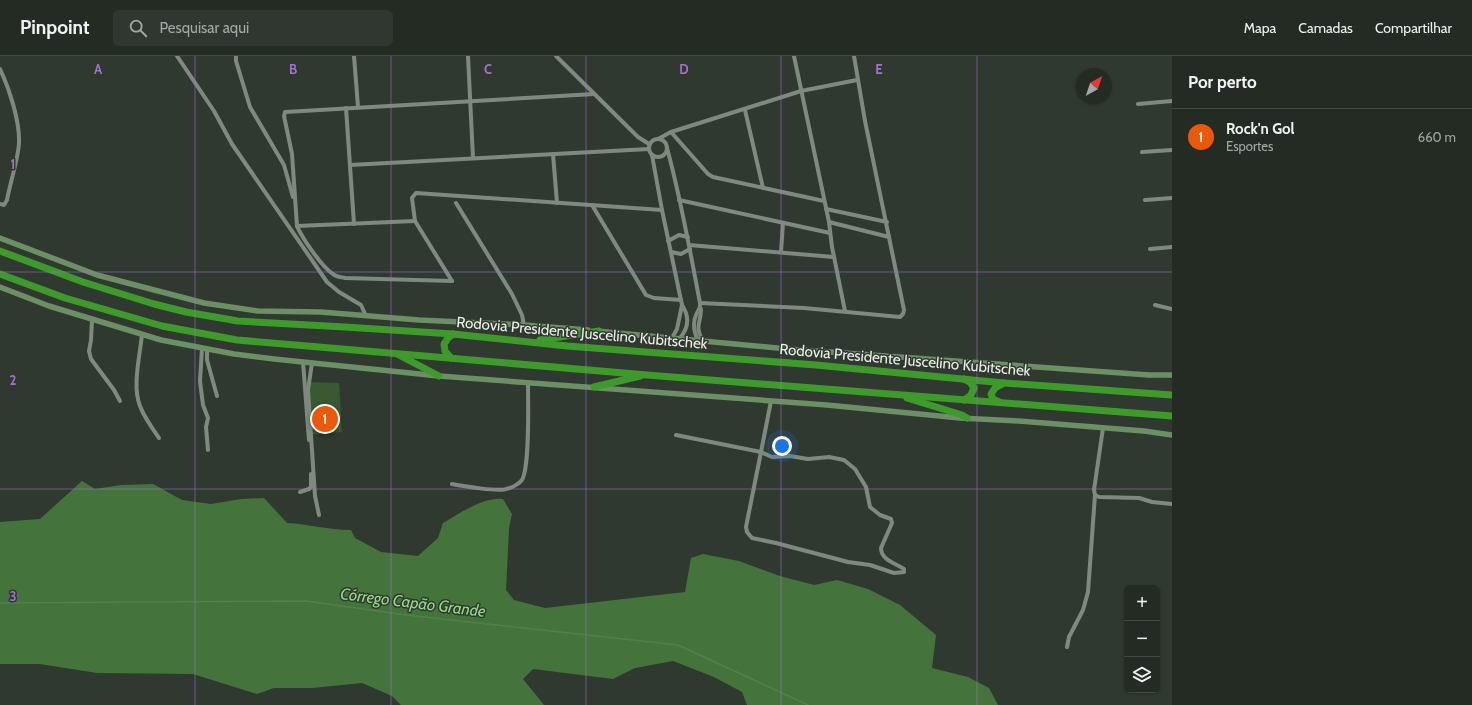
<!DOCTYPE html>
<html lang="pt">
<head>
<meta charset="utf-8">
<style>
	body { margin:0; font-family:Cabin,sans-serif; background:#303730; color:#f1f3f6 }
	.controls { position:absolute; right:12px; bottom:12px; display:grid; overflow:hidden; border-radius:6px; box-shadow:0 1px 3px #0004 }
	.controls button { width:36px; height:36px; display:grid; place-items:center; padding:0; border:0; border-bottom:1px solid #414741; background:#242b23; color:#f1f3f6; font:20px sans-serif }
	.compass { position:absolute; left:1076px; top:12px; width:36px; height:36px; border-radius:50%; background:#242b23; box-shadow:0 1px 3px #0004; rotate:40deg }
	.you { position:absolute; left:782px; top:390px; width:14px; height:14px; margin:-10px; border:3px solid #fff; border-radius:50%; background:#1a73e8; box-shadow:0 0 0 6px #1a73e833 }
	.badge { display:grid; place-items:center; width:26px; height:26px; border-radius:50%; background:#ea580c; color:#fff; font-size:13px; font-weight:700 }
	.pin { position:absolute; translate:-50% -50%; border:2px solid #fff; box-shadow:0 1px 4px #0006 }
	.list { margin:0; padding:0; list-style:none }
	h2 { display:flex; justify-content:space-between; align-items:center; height:52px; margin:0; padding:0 16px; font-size:17px }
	h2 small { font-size:13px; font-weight:400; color:#a3a7a6 }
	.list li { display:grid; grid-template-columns:26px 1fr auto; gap:12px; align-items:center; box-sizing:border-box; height:56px; padding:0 16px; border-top:1px solid #414741 }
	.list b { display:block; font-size:15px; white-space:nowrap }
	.list p { margin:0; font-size:13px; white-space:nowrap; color:#a3a7a6 }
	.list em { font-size:13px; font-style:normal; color:#a3a7a6 }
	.icon { flex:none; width:22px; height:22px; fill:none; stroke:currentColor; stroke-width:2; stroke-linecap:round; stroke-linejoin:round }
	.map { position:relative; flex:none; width:1172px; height:649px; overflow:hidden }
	header { display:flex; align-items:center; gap:24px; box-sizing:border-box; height:56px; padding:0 20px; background:#242b23; border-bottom:1px solid #414741 }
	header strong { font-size:19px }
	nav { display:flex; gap:22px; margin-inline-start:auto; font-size:14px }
	.search { width:280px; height:36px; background:#303730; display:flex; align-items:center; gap:10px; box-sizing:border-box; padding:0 14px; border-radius:6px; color:#a3a7a6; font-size:15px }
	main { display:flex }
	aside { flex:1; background:#242b23 }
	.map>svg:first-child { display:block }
	.green { fill:#385932 }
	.forest { fill:#44743b }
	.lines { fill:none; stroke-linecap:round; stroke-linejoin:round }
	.stream { stroke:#518248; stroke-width:1.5 }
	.street { stroke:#7f8a7e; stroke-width:4 }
	.secondary { stroke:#6c8f65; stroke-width:5.5 }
	.highway { stroke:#3f9a2c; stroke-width:7 }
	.grid { fill:none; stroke:#a371cf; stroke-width:1; stroke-opacity:0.55 }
	.labels { text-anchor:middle; stroke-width:3; stroke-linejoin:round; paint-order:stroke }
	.street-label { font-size:15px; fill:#edf2ec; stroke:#30392f }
	.water-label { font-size:16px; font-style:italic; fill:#96db89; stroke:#30392f }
	.grid-label { font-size:13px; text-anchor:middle; font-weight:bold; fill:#a371cf; stroke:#30392f; stroke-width:3; stroke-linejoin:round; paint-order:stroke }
</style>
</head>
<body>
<header>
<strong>Pinpoint</strong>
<div class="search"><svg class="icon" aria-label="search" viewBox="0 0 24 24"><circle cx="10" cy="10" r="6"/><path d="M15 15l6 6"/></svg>Pesquisar aqui</div>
<nav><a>Mapa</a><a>Camadas</a><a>Compartilhar</a></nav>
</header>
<main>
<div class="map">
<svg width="1172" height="649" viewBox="0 0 1172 649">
	<rect width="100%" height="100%" fill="#30392f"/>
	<path class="green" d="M307 326 339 327 342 376 310 379Z"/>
	<path class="forest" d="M82 425 95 433 121 429 153 428 182 444 211 448 241 443 264 442 287 467C308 468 329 474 351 474L355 482 381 496 418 500 438 482 443 467C459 458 484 440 503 443L512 458 509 472 506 534 514 544 545 552 685 536 691 502 703 498 739 505 780 520 814 529 837 524 868 533 900 549 936 579 932 612 968 621 989 632 998 649H747L742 636 714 621 673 605 635 612 613 623 533 613 523 623 544 649H401L392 640 362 627 312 632H274L257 638 193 618 97 617 40 608H0V466L40 463Z"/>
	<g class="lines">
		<path class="stream" d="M0 547 306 545 406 559 678 589 808 649"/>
		<g class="street">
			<path d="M177 0 214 55 232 88 327 226 339 236 361 249 366 260"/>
			<path d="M236 0V5L250 51 284 109 293 141"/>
			<path d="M354 0 358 51"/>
			<path d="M468 0 473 102"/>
			<path d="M556 0 638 81 649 88"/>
			<path d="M794 0 829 166 832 191 845 255"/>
			<path d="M0 13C9 32 20 65 19 87 18 104 10 127 7 144L4 149 0 148"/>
			<path d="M1138 48 1172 45"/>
			<path d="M346 52 354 168"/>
			<path d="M745 54 763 132"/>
			<path d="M671 76 708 118 713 121 824 145"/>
			<path d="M658 83 671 76 801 35 857 24"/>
			<circle cx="658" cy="92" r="9"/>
			<path d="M667 92C681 143 690 195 700 247 701 252 698 254 696 259 692 268 694 276 698 285"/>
			<path d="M1142 96 1172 94"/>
			<path d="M553 98 557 147"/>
			<path d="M652 99 662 154 682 249C690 261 689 272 679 283"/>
			<path d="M350 109 649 93"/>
			<path d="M679 144 830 177"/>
			<path d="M1145 144 1172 142"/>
			<path d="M456 147 512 238 522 259 524 269"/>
			<path d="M592 149 646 239 654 242 681 244"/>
			<path d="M826 153 887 166"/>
			<path d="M829 166 889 181"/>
			<path d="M297 170 415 165"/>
			<path d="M668 185 679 179 688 181"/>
			<path d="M689 189 834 201"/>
			<path d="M1150 193 1172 191"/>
			<path d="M671 196 681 198 690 193"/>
			<path d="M781 196 783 167"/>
			<path d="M452 225 345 222C341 221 336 221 333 218 322 211 302 182 297 170L292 98 284 60 285 56 594 38"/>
			<path d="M452 225 415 165 412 142 416 137 662 154"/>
			<path d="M700 247 804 252 900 261 903 258 904 254 865 65 854 0"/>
			<path d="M1155 249 1172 253"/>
			<path d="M701 253C701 268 694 269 703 285"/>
			<path d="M92 263 91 284 89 295 91 303 114 334 120 345"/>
			<path d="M142 278C140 300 132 330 140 350 144 361 152 372 159 382"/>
			<path d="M672 282 677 273 682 249"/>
			<path d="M202 292 200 325 203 349 208 362 206 371 208 394"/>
			<path d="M207 293V304L217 340"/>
			<path d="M303 306 309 384"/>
			<path d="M312 307 308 334 315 440 319 459"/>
			<path d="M1103 372 1094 434 1095 439 1099 441 1139 442 1152 446 1172 448"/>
			<path d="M676 379 761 396 771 345"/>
			<path d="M761 396 772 401 790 400 808 403 829 401 844 404 855 413 866 431 870 451 880 459 891 463 892 467 881 492C881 504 895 507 904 513V516L894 517 870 509 848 506 776 487 752 482 747 476 746 471Z"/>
			<path d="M452 428C462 430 499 436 506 433 512 432 519 428 522 424 530 410 528 345 528 326"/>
			<path d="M300 436 309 433 311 431V418"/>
			<path d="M1067 591 1069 581 1083 554 1088 536 1095 439"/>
		</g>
		<g class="secondary">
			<path d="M0 182 97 219 204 247 258 255 321 256 419 264 524 269 588 274"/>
			<path d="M0 231 49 250 161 284 234 298 274 303 439 320 827 349 960 362 1019 365 1144 375 1172 379"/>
			<path d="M596 275 788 293 1149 319H1172"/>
		</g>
		<g class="highway">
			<path d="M0 195 83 226 154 248 186 256 238 265 345 271 453 278 567 290 816 309 1004 327 1172 339"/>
			<path d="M0 218 65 242 162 270 237 284 647 319 1172 360"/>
			<path d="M540 284 599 275"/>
			<path d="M397 298 439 320"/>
			<path d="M451 302 445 295 444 288 448 282 453 278"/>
			<path d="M594 331 640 320"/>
			<path d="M907 342 962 359 967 362"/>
			<path d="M964 344 971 339 974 332 970 326 964 323"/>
			<path d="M999 346 993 343 991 338 995 332 1004 327"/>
		</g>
	</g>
	<path class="grid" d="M195 0V649M391 0V649M586 0V649M781 0V649M977 0V649M0 216H1172M0 433H1172"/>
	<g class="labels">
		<g class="street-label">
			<text transform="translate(582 277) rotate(5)" y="5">Rodovia Presidente Juscelino Kubitschek</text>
			<text transform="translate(905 304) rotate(5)" y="5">Rodovia Presidente Juscelino Kubitschek</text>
		</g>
		<g class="water-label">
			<text transform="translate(413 546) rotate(7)" y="6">Córrego Capão Grande</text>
		</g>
	</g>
	<g class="grid-label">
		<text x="98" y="18">A</text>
		<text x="293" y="18">B</text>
		<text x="488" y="18">C</text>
		<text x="684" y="18">D</text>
		<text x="879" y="18">E</text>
		<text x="13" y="113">1</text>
		<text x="13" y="329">2</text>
		<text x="13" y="545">3</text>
	</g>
</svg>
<div class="controls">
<button>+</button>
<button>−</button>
<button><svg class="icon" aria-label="layers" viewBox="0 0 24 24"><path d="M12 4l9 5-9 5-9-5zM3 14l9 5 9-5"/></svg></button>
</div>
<svg class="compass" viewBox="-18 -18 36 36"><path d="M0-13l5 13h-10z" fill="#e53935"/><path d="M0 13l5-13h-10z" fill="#a3a7a6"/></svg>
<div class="you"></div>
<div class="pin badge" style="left:325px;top:363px">1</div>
</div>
<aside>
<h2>Por perto<small></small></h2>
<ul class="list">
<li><span class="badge">1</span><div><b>Rock'n Gol</b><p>Esportes</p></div><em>660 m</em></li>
</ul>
</aside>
</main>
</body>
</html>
